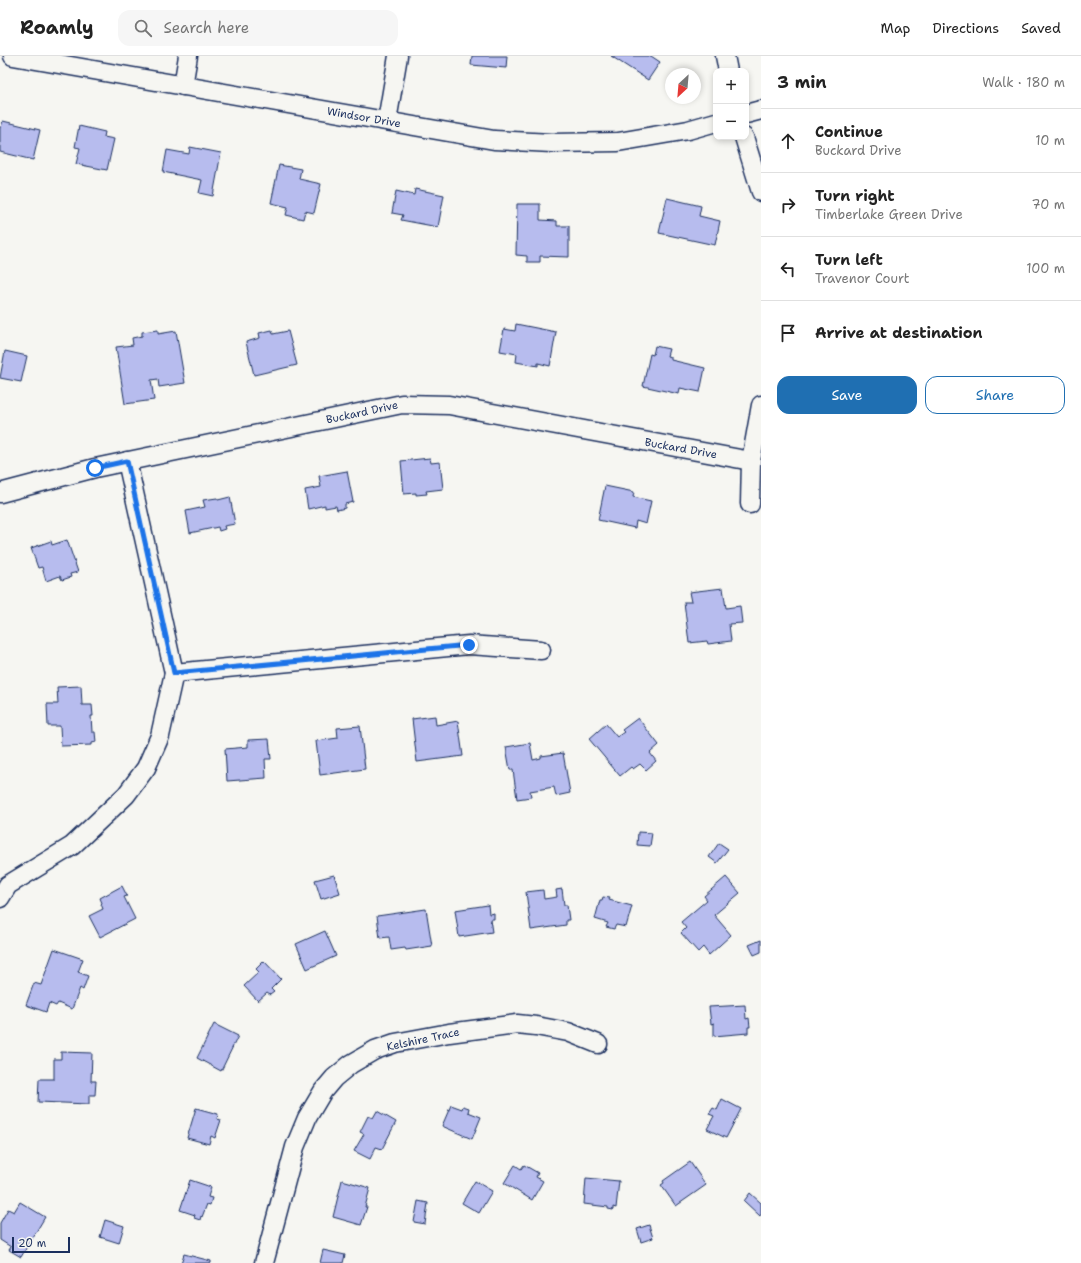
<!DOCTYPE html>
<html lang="en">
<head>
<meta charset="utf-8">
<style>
	body { margin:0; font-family:"Shantell Sans",sans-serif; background:#f6f6f6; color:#222 }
	.controls { position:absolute; right:12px; top:12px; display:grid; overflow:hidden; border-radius:8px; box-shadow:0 2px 6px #0003 }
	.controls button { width:36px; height:36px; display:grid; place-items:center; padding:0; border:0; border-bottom:1px solid #e0e0e0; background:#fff; color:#222; font:20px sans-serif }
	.compass { position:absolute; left:665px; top:12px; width:36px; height:36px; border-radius:50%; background:#fff; box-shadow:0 2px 6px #0003; rotate:206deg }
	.scale { position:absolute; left:12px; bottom:10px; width:58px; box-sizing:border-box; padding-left:4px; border:2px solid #1b2f5e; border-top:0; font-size:11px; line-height:14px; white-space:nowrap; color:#1b2f5e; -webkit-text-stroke:3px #f6f6f2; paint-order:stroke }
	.stop { position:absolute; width:12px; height:12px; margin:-9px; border:3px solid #1a73e8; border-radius:50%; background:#fff }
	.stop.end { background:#1a73e8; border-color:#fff; box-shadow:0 1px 4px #0008 }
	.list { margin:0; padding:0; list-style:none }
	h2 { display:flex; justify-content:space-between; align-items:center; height:52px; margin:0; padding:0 16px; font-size:17px }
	h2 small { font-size:13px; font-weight:400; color:#767676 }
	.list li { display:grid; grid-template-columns:26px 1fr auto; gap:12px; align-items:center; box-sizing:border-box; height:64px; padding:0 16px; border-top:1px solid #e0e0e0 }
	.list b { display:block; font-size:15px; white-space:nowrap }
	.list p { margin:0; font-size:13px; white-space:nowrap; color:#767676 }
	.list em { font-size:13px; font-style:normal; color:#767676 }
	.actions { display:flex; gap:8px; padding:12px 16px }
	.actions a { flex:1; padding:9px 0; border:1px solid #1f6fb2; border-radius:12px; text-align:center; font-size:14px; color:#1f6fb2 }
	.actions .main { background:#1f6fb2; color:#fff }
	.icon { flex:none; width:22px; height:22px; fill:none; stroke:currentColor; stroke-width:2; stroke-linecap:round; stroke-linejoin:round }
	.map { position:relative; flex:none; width:761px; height:1207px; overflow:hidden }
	header { display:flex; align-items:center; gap:24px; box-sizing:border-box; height:56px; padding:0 20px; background:#fff; border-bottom:1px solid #e0e0e0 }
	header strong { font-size:19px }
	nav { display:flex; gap:22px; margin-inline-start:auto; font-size:14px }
	.search { width:280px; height:36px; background:#f6f6f6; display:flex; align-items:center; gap:10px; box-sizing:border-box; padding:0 14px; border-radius:12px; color:#767676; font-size:15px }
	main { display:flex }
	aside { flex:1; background:#fff }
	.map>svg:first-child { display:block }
	.building { fill:#b7bcee; stroke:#1b2f5e }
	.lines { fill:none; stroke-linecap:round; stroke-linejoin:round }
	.street-casing { stroke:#1b2f5e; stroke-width:21 }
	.street { stroke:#f6f6f2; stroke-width:18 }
	.route { stroke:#1a73e8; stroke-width:5 }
	.labels { text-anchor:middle; stroke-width:4; stroke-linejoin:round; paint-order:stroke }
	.street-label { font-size:11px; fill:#1b2f5e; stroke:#f6f6f2 }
</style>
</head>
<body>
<header>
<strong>Roamly</strong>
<div class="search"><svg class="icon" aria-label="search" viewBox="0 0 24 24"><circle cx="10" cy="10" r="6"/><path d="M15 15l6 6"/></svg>Search here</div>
<nav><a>Map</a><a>Directions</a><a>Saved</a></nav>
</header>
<main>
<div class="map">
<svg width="761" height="1207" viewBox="0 0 761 1207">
	<rect width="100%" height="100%" fill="#f6f6f2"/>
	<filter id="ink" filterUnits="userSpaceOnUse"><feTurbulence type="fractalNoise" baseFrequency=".025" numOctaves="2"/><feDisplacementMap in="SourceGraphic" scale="8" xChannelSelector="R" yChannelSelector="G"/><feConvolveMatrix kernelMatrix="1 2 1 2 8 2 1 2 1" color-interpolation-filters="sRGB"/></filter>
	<g filter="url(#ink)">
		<g class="building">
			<path d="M472 0H507L506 12 471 9Z"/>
			<path d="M611 0H651L660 6 648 24Z"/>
			<path d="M3 65 40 74 33 104 0 96V71H1Z"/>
			<path d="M79 70 105 76 104 81 114 83 107 114 76 108 80 92 75 91Z"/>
			<path d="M190 91 221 97 213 140 199 137 202 124 163 116 167 94 189 98Z"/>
			<path d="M279 109 301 113 299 123 321 128 314 157 305 155 303 163 286 159 288 151 271 147Z"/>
			<path d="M415 133 444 139 438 171 401 164 403 159 392 157 396 135 414 139Z"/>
			<path d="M667 142 701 150 699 160 720 165 715 189 659 177Z"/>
			<path d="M517 148H540V164L557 165V170H569V201L540 200V206H527V200L516 199Z"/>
			<path d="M516 268 556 276 550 310 538 307V310L516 306 517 298 500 295 504 273 515 275Z"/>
			<path d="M158 274V278L176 275 185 327 159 331 158 323 151 324 154 344 125 348 116 291 133 289 132 282 142 280V276Z"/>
			<path d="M272 274 273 278 288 275 297 309 254 319 246 286 260 282 259 277Z"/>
			<path d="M655 290 669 293 667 300 671 301V304L705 312 700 336 680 332 679 338 643 330 650 298 653 299Z"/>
			<path d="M5 295 27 300 21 326 0 322Z"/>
			<path d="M430 402 431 407 440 406 443 433 426 435 427 438 416 439V437L404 438 401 405Z"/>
			<path d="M347 415 353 446 345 448V452L337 454 336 450 325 452V449L308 453 305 434 321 431 319 420Z"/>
			<path d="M605 430 634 436 633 441 651 445 646 468 636 465 635 472 598 464Z"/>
			<path d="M230 441 235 468 224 470 225 473 219 475 218 471 190 477 186 455 205 451 203 444 217 442 218 444Z"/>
			<path d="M67 484 78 516 70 518 71 521 62 524 60 520 46 525 42 511 38 512 31 492 51 485 52 489Z"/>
			<path d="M723 532 726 552 740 550 742 567 729 568 731 585 708 588 707 585 689 587 684 546H691L689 536Z"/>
			<path d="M81 630 82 649H92L93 660H91L92 676H95L96 686 92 687V689L61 690 60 670H48L47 648H58L57 631Z"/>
			<path d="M435 660 436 669 458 665 463 700 417 706 412 663Z"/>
			<path d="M638 662 659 689 650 697 656 705 646 714 640 708 633 713 631 711 620 720 589 683 606 668 617 681 624 676 622 674Z"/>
			<path d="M360 670 365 713 320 719 316 685 338 682 337 672Z"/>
			<path d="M269 683 271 703H265L266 722 227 725 225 693 248 691V684Z"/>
			<path d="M530 687 533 704 541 702V700L563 697 570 737 556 740 554 731 530 735 531 741 517 743 513 714H510L506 691Z"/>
			<path d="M638 776 652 777 650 790 637 789Z"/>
			<path d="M719 787 728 793 717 807 709 801Z"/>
			<path d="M334 819 340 837 321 843 315 824Z"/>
			<path d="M726 821 740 837 714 859 731 879 709 899 703 891 698 896 681 877 686 872 681 866 707 844 704 840Z"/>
			<path d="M122 830 127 840 124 841 135 863 100 881 89 860 103 853 101 848 102 847 100 842Z"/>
			<path d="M562 833 564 849H567L569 864H566V869L531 874 526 836 543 834 544 843 557 841 556 834Z"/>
			<path d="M603 841 610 842 609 844 632 850 626 871 616 869 614 873 606 871 608 867 595 863 600 844H602Z"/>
			<path d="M488 849 489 858 494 857V863H490L492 876 459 881 455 854Z"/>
			<path d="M426 853 432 890 406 894 405 892 391 894 389 881 380 882 377 860Z"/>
			<path d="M325 875 336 900 307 913 296 888Z"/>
			<path d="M761 884V896L754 899 749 889Z"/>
			<path d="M54 893 83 903 78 916 88 920 83 934 80 932 72 953 58 947 56 950 49 947 46 956 26 949 34 927 41 929Z"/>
			<path d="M264 905 281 923 271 933 274 936 270 939 267 937 258 945 244 930 259 916 256 913Z"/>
			<path d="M745 949 746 963 749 962 750 971H748V977L714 980V967L711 968 709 951Z"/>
			<path d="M214 968 238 980 221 1015 197 1002Z"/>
			<path d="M61 996 92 997 91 1025H96L95 1039H89V1048L38 1046 39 1023H54V1003H61Z"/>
			<path d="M722 1043 741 1053 726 1082 707 1073 714 1060 709 1058 713 1052 717 1054Z"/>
			<path d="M451 1049 462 1053 463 1050 469 1052 468 1056 481 1061 472 1083 442 1070Z"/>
			<path d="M196 1052 218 1058 217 1063 221 1064 215 1082 211 1080 209 1088 187 1082Z"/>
			<path d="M377 1055 396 1066 382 1093 376 1091 370 1103 354 1095 364 1078 360 1076 368 1060 373 1062Z"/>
			<path d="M690 1106 706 1129 676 1150 661 1129 664 1127 663 1125Z"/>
			<path d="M515 1109 521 1113 524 1109 538 1117 536 1121 543 1125 532 1144 504 1127Z"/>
			<path d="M586 1122 619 1125 616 1152 613 1151V1154L608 1153V1151L584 1148Z"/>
			<path d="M190 1124 211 1131 208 1141 212 1142 210 1149 207 1148 202 1161 201 1160 200 1164 194 1162 195 1159 180 1154Z"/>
			<path d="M342 1124 370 1132 365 1151H367L361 1169 333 1161Z"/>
			<path d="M475 1125 492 1135 479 1157 462 1147Z"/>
			<path d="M750 1137 761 1147V1158L760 1160 744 1145Z"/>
			<path d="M418 1145 428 1147 425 1168 414 1166Z"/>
			<path d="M20 1146 45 1161 21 1201 9 1194 11 1191 0 1184V1167L8 1153 14 1156Z"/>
			<path d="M105 1164 124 1170 119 1187 100 1181Z"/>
			<path d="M649 1169 653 1182 641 1186 637 1173Z"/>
			<path d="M323 1194 345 1199 343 1207H320Z"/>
			<path d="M184 1198 211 1205V1207H181Z"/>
		</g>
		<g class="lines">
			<defs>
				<g id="street">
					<path d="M13 0 494 84 552 87 618 86 688 74 716 66"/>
					<path d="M725 0 728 15"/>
					<path d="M183 30 188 0"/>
					<path d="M746 58 761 54"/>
					<path d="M387 65 398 0"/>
					<path d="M744 81 761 136"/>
					<path d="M0 437 95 412 402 348 449 349 751 405"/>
					<path d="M750 448 751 405 761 349"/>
					<path d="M174 617 469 589 541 594"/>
					<path d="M0 842 8 829 72 790 126 739 146 712 160 680 174 617 127 405"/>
					<path d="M264 1207 295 1091 307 1062 323 1035 334 1022 351 1008 375 994 395 987 449 977 517 968 536 970 568 976 598 988"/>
				</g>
			</defs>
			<use href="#street" class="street-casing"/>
			<use href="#street" class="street"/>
		</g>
	</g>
	<g class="lines" filter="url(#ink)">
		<path class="route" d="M95 412 127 405 174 617 469 589"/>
	</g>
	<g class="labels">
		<g class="street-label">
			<text transform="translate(364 61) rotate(10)" y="4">Windsor Drive</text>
			<text transform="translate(362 356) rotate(-12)" y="4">Buckard Drive</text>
			<text transform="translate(681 392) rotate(10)" y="4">Buckard Drive</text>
			<text transform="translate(423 983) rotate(-12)" y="4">Kelshire Trace</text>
		</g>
	</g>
</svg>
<div class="controls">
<button>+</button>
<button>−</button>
</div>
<svg class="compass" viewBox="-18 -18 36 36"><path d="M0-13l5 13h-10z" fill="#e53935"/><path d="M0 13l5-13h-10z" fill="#767676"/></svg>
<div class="scale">20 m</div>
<div class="stop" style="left:95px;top:412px"></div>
<div class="stop end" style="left:469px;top:589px"></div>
</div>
<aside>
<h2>3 min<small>Walk · 180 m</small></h2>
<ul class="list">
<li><svg class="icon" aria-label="ahead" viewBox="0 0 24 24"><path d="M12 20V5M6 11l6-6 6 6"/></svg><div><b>Continue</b><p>Buckard Drive</p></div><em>10 m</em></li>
<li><svg class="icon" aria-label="right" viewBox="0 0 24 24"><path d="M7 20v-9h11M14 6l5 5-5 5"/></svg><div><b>Turn right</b><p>Timberlake Green Drive</p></div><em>70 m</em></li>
<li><svg class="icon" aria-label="left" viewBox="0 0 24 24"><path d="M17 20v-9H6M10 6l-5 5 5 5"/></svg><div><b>Turn left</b><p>Travenor Court</p></div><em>100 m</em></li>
<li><svg class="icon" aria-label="arrive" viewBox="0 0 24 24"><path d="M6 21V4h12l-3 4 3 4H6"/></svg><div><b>Arrive at destination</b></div></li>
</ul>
<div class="actions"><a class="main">Save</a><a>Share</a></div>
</aside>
</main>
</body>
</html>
